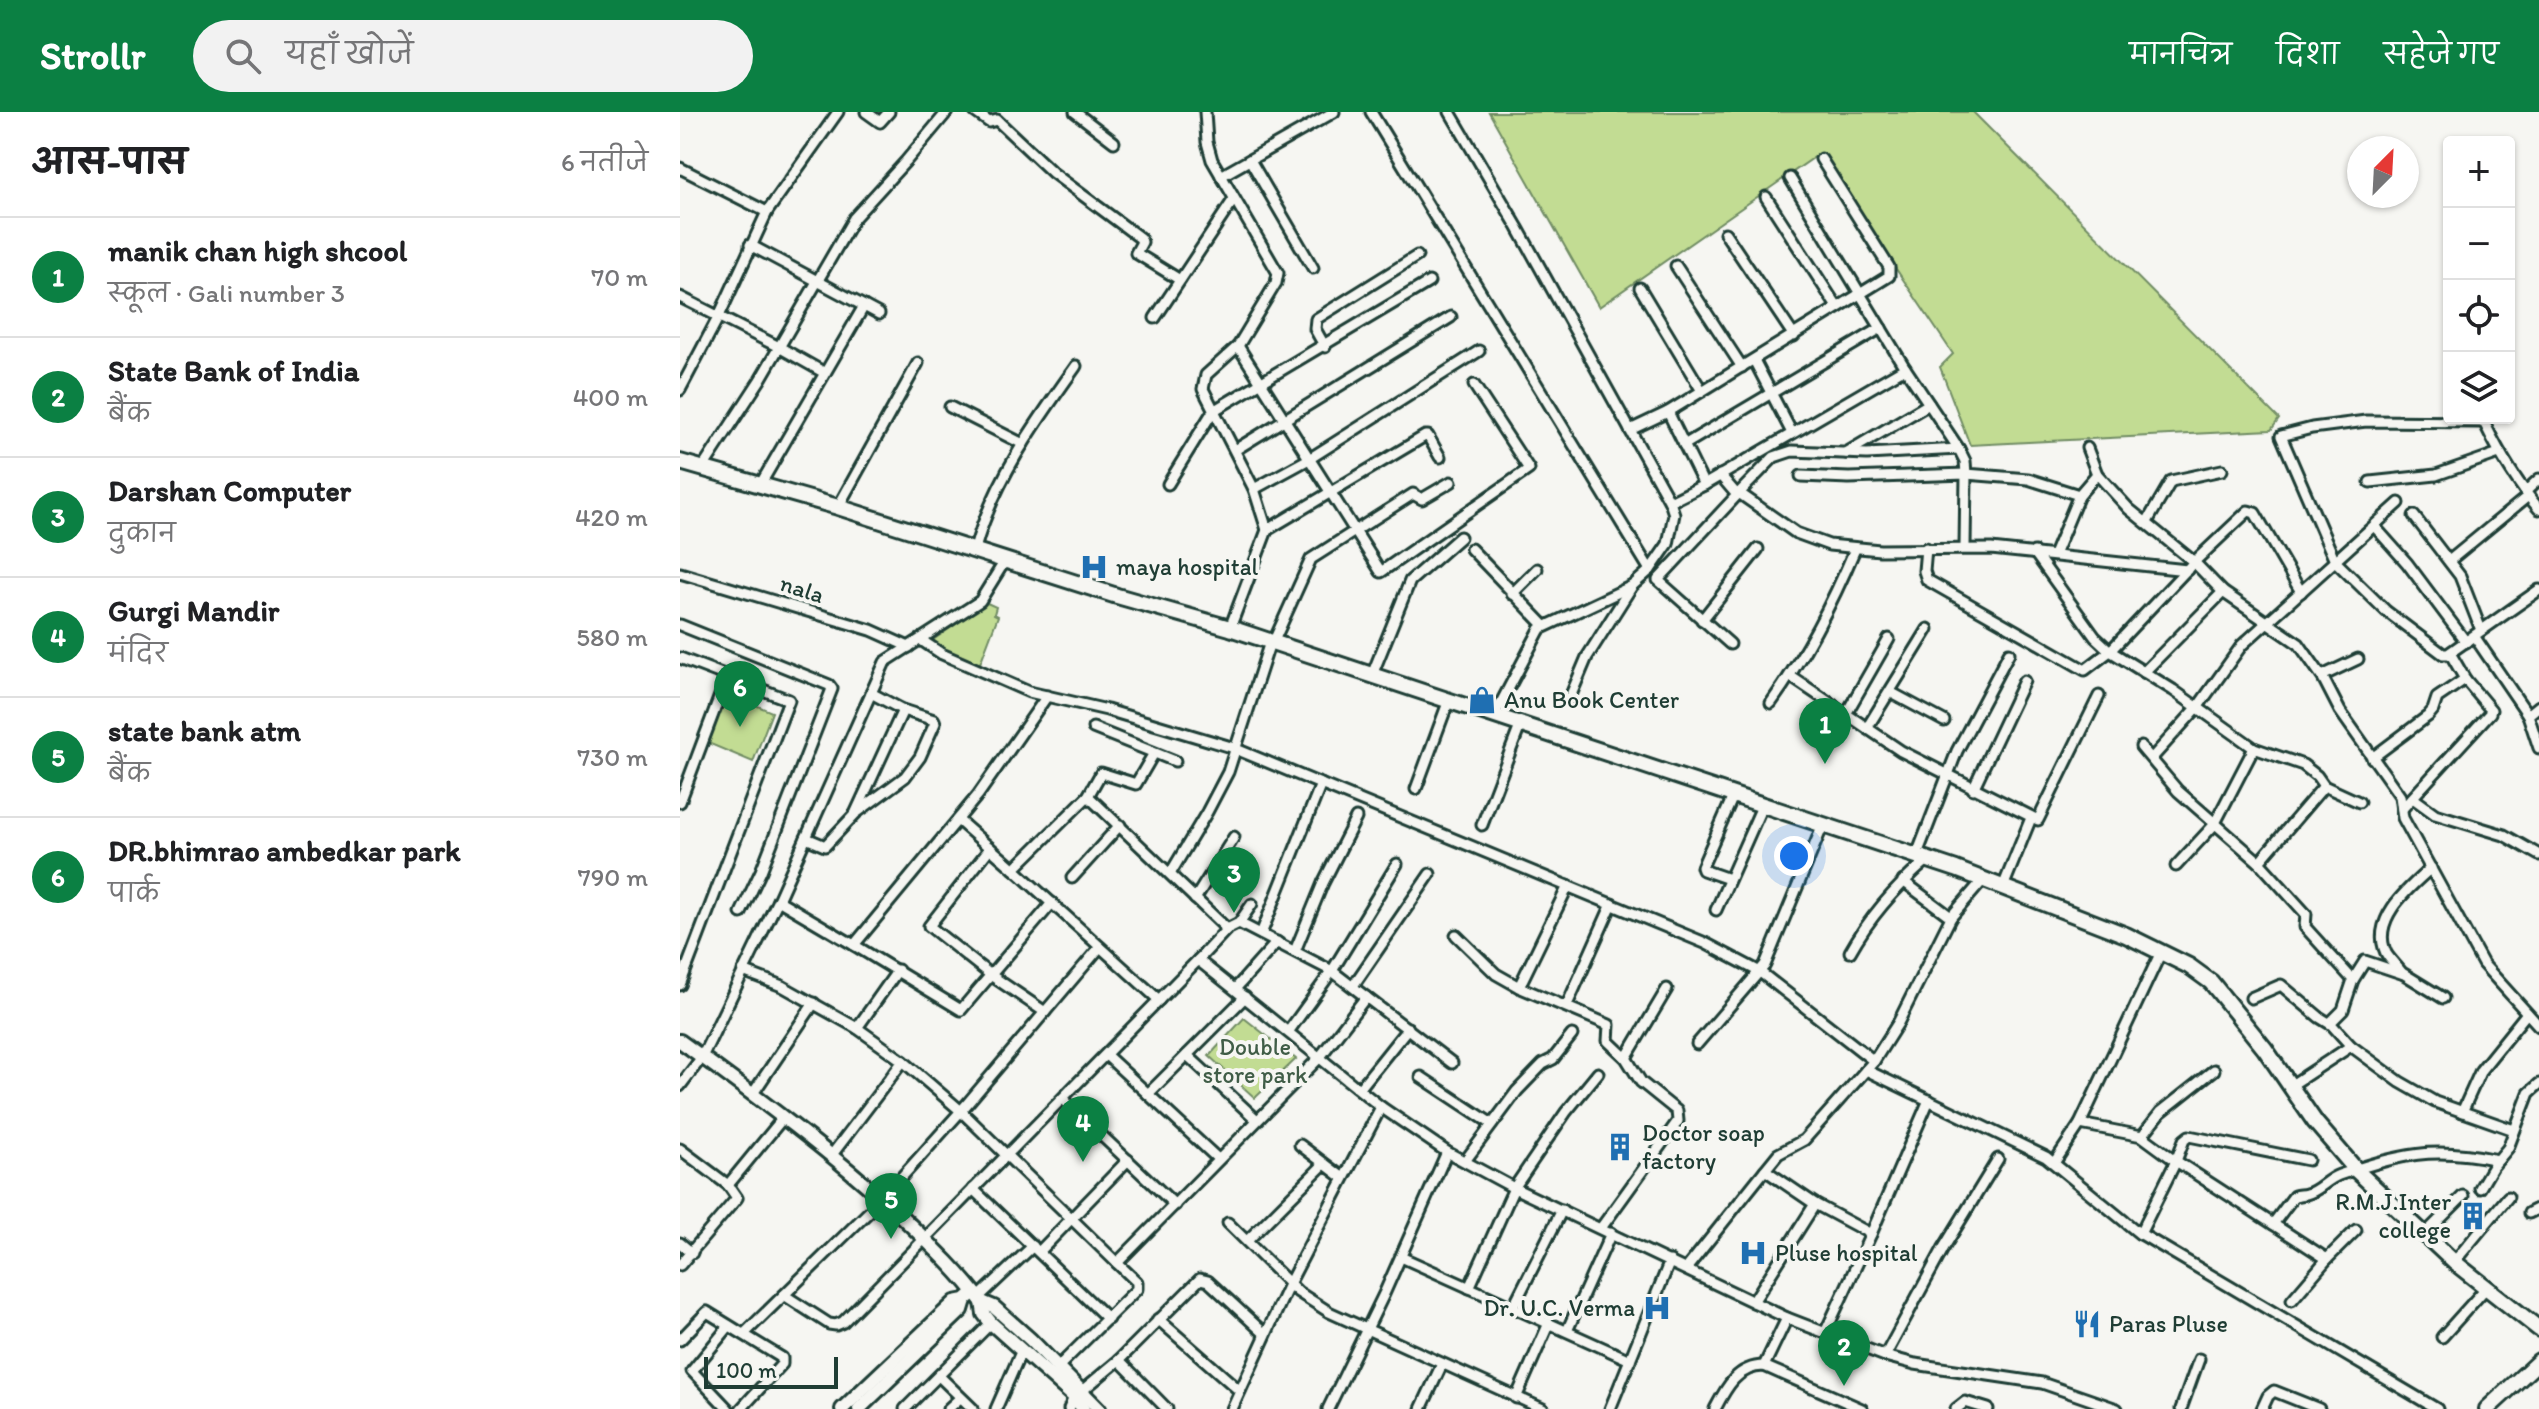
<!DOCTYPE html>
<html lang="hi">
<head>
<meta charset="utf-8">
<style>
	body { margin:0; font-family:Itim,"Playpen Sans Deva",sans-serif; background:#f2f2f2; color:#202124 }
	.controls { position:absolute; right:24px; top:24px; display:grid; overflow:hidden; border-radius:8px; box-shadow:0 2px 6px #0004 }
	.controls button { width:72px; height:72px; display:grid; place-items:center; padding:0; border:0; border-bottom:2px solid #e0e0e0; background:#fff; color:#202124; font:40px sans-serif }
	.compass { position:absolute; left:1667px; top:24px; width:72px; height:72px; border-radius:50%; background:#fff; box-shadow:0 2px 6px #0004; rotate:24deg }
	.scale { position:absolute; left:24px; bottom:20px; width:134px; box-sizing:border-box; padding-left:8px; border:4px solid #1f3d34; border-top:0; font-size:22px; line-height:28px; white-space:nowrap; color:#1f3d34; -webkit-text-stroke:6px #f6f6f2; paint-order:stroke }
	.you { position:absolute; left:1114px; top:744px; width:28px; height:28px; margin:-20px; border:6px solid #fff; border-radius:50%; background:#1a73e8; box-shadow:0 0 0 12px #1a73e833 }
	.badge { display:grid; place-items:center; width:52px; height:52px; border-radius:50%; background:#0b8043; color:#fff; font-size:26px; font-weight:700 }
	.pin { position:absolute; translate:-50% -66px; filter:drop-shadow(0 2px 4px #0008) }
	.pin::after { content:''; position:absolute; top:42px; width:28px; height:24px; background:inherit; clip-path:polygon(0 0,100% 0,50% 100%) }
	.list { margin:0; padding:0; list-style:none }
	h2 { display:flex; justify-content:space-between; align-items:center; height:104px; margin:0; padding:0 32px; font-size:34px }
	h2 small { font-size:26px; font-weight:400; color:#757577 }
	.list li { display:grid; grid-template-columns:52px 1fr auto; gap:24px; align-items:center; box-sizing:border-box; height:120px; padding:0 32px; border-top:2px solid #e0e0e0 }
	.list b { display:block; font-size:30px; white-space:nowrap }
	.list p { margin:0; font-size:26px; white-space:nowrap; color:#757577 }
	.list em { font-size:26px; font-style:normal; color:#757577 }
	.icon { flex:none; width:44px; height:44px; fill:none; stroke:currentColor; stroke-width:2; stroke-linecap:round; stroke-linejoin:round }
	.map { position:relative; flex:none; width:1859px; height:1297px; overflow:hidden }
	header { display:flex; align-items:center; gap:48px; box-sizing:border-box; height:112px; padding:0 40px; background:#0b8043; color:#fff }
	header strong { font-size:38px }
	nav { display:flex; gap:44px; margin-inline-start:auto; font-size:28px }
	.search { width:560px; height:72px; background:#f2f2f2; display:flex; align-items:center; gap:20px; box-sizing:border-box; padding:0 28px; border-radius:44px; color:#757577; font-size:30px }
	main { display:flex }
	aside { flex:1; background:#fff }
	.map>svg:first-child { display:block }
	.green { fill:#c2dc93; stroke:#708c64; stroke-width:2 }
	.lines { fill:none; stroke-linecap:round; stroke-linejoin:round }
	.minor-casing { stroke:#1f3d34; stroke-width:15 }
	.tertiary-casing { stroke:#1f3d34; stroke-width:18 }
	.secondary-casing { stroke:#1f3d34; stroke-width:20 }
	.minor { stroke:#f6f6f2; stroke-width:9 }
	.tertiary { stroke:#f6f6f2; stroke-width:12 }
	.secondary { stroke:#f6f6f2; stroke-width:14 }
	.labels { text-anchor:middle; stroke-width:8; stroke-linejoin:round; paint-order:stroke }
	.poi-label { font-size:24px; fill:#1f3d34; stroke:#f6f6f2; text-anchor:start }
	.street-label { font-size:24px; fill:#1f3d34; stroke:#f6f6f2 }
	.park-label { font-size:24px; fill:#405d47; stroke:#f6f6f2 }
</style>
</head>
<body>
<header>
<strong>Strollr</strong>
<div class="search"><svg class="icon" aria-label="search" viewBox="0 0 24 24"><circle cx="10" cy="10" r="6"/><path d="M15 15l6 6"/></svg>यहाँ खोजें</div>
<nav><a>मानचित्र</a><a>दिशा</a><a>सहेजे गए</a></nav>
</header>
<main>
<aside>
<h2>आस-पास<small>6 नतीजे</small></h2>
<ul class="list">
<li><span class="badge">1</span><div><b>manik chan high shcool</b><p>स्कूल · Gali number 3</p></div><em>70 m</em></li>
<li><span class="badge">2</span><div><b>State Bank of India</b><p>बैंक</p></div><em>400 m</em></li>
<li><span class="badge">3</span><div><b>Darshan Computer</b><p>दुकान</p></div><em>420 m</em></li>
<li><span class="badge">4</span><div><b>Gurgi Mandir</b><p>मंदिर</p></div><em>580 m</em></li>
<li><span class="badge">5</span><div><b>state bank atm</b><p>बैंक</p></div><em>730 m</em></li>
<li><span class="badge">6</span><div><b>DR.bhimrao ambedkar park</b><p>पार्क</p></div><em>790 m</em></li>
</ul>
</aside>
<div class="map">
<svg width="1859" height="1297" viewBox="0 0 1859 1297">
	<rect width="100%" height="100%" fill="#f6f6f2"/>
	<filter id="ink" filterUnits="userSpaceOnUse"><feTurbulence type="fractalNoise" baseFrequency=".0125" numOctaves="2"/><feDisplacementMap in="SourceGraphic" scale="16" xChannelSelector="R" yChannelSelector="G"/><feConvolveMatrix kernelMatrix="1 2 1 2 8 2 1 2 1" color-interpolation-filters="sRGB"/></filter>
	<g filter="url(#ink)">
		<g class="green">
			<path d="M809 0H1293L1599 307 1591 318 1290 333 1260 255 1273 242 1139 42 919 195Z"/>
			<path d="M307 491 316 495 314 502 318 504 299 554 250 530Z"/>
			<path d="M47 581 92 600 73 650 28 631Z"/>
			<path d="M564 906 616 947 575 986 529 944Z"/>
		</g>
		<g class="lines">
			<defs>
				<g id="minor">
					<path d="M186 0 200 10 209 0"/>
					<path d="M295 0 309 10 317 8 320 11 373 61 460 126 462 130 456 141 500 168"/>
					<path d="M395 0 434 30"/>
					<path d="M525 0 527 30 532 48 598 161 596 171 558 234 526 263 523 277 574 377 587 418 745 324H748L760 345"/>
					<path d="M691 0 970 458"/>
					<path d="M770 0 838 116 990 390 994 402 988 432 970 458 952 474 860 517 814 604"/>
					<path d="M570 48 633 156"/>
					<path d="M0 56 87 100 39 204 0 278"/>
					<path d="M541 64 654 0"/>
					<path d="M1086 85 1157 195"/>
					<path d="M87 100 158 0"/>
					<path d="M1045 121 1114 224"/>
					<path d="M70 133 199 202"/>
					<path d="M996 154 1062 255"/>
					<path d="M960 176 1022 279"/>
					<path d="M0 185 99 235 145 261"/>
					<path d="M475 206 554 87"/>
					<path d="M558 234 701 460 849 357 794 273"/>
					<path d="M645 235 635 217 636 207 737 144"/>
					<path d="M1074 248 1112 321"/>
					<path d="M1225 256 1279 337 1285 349 1286 362 1348 367 1399 383"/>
					<path d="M270 295 343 332"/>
					<path d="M988 300 1024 373 1225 256 1110 66"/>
					<path d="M950 318 988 300 1209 164V155L1141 47"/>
					<path d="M1004 333 1201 216"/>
					<path d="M1407 336 1417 362 1449 397 1514 450 1543 480 1619 532 1643 566 1660 599 1720 684 1723 706 1803 852 1859 914"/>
					<path d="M555 338 771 205"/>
					<path d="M1166 341 1249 292"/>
					<path d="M22 357 80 268 174 106 226 49 267 0"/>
					<path d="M1040 363 1057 383"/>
					<path d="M1121 364 1169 366 1286 362 1285 435"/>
					<path d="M1690 370 1756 363 1819 341"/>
					<path d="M488 372 533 299 749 170"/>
					<path d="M80 373 184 194"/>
					<path d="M574 377 629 347 799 239"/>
					<path d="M1845 380 1859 367"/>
					<path d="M1059 381 1094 345 1112 339 1187 342 1279 337"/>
					<path d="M990 390 1024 373"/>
					<path d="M158 395 238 251"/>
					<path d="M1859 397C1837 371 1820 343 1805 312L1801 310 1686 309 1632 316 1601 324 1655 449 1706 499 1763 542H1768L1859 478"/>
					<path d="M1734 404 1780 464 1801 518"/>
					<path d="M1467 410 1491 369 1542 358"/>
					<path d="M1695 415 1727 451 1786 530"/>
					<path d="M1246 436 1244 459 1247 468 1405 558 1430 539 1514 450 1568 399 1575 401 1621 480"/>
					<path d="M295 437C313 370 356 310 396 254"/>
					<path d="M791 437 864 513"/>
					<path d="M1354 440 1415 525 1430 539 1493 578 1574 636 1623 653 1637 664 1644 674 1679 690"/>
					<path d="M1374 443 1399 383 1417 362"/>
					<path d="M1769 449 1848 384"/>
					<path d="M0 461 191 518 229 535"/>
					<path d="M832 482 857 457"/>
					<path d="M1022 508 1078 437"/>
					<path d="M0 513 149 573 152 577 81 759 61 801"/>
					<path d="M550 516 587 418"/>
					<path d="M1794 524 1848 603"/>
					<path d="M241 528 262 542 349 580 427 598 551 635 1025 831 1080 860 1194 949"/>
					<path d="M593 531 631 447 733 382 742 387 771 370"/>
					<path d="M1050 532 978 468 1059 381 1116 421 1149 433 1200 438 1311 437 1507 458"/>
					<path d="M0 546 109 588 0 873"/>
					<path d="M1464 560 1543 480"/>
					<path d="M692 563 730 469 780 425"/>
					<path d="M1110 564 1221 639 1358 708 1419 584"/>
					<path d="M1642 564 1678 547"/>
					<path d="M1210 580 1264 609"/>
					<path d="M888 590 907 545 952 474"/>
					<path d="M1091 591C1126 542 1152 492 1175 437"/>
					<path d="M1859 594 1848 603 1859 636"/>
					<path d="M1166 602 1209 527"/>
					<path d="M413 616 495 649"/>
					<path d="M1187 616 1248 517"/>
					<path d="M1461 635 1498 679 1579 750 1626 802 1625 815 1673 868"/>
					<path d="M474 641 456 672 421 661 408 684 334 757 479 888"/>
					<path d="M1472 646 1517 596 1562 533 1719 391"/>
					<path d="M1692 646 1748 604 1753 598 1757 586 1785 567 1770 541"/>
					<path d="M736 677 769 588"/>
					<path d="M1293 677 1344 569"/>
					<path d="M408 684 547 817"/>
					<path d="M1733 686 1755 702 1824 723 1859 743"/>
					<path d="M0 690 47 565"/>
					<path d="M1722 697 1810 601 1811 598 1785 567"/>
					<path d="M176 700 223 598"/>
					<path d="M278 708 310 736"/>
					<path d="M802 713 840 614"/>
					<path d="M126 726 145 734 176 701 225 665 240 645 255 611 254 608 223 598 191 581"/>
					<path d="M1236 745 1277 639 1329 541"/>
					<path d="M1579 750 1644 674"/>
					<path d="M1496 754 1534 713 1574 636"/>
					<path d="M334 757 310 736 249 814 312 864 365 900"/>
					<path d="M490 762 527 700 548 660 590 530"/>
					<path d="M392 766 440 713"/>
					<path d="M1049 767 1023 758 1022 755 1054 682"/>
					<path d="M1223 769 1271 805 1303 768"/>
					<path d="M1323 775 1351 706"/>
					<path d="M515 787 554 725"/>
					<path d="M98 788 174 833 298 683 367 584"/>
					<path d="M1036 798 1083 692"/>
					<path d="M559 811 652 859 772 951"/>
					<path d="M581 822 641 672"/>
					<path d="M776 823 816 862 839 875 929 913 928 929 946 946 961 970 997 999 998 1009 921 1116"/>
					<path d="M174 833 281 898 372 791"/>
					<path d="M420 835 281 999 437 1151 640 945 686 885"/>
					<path d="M615 839 643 771 676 706"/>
					<path d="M1170 840C1190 804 1215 776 1246 749"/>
					<path d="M518 848 547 817 559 811 572 792"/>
					<path d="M63 859 102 874 177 916"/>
					<path d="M1722 861C1717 854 1710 848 1706 841 1690 807 1730 775 1751 756"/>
					<path d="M673 874 750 762"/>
					<path d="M839 875 888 774"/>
					<path d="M555 877 597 830"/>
					<path d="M1571 886 1601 873 1639 905 1652 913 1671 934 1720 970 1755 990 1834 1018"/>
					<path d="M887 893 932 792"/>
					<path d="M1650 911 1663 898 1673 868 1685 849 1724 862 1763 886"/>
					<path d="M608 920 652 859 717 752"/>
					<path d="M1017 932 1085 853 1143 713"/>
					<path d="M426 943 538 1047"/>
					<path d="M507 943 577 1008"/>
					<path d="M946 946 987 877"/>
					<path d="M1186 958 1366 1045 1460 1122 1496 1049 1647 1147 1612 1188"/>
					<path d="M741 965 812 1012"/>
					<path d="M0 974 22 945 40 908 98 788 205 550 300 489 326 447"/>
					<path d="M1610 974 1671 934"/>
					<path d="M680 976 728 916"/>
					<path d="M468 982 565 885"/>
					<path d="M72 983 134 891"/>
					<path d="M383 987 495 1093"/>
					<path d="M1782 1000 1801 958 1847 901"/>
					<path d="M1400 1012 1462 1024 1496 1049 1504 1028 1509 1024 1628 1048"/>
					<path d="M1462 1024 1481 1000 1534 958"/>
					<path d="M620 1033 662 1065"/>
					<path d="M0 1037 48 1073 57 1086 0 1153"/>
					<path d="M151 1044 223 949"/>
					<path d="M785 1049 837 979 863 952 873 947 892 923"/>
					<path d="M1374 1051 1400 1012 1481 840"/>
					<path d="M1085 1058 1098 1042 1124 1028 1194 949 1218 911 1271 805"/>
					<path d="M48 1073 103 1006"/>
					<path d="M1800 1076 1813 1054 1828 1036 1849 981 1859 972"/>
					<path d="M293 1077 428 1207"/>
					<path d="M1849 1101 1859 1096"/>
					<path d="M548 1111 618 1180 649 1200 863 1297"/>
					<path d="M1593 1112 1614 1084C1618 1083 1622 1083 1626 1082 1638 1080 1647 1067 1659 1063 1721 1042 1753 1034 1818 1048"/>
					<path d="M1461 1122 1757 1297"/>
					<path d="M1743 1124 1783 1084"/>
					<path d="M567 1129 644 1052"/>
					<path d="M0 1131 12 1141"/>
					<path d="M359 1140 448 1048"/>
					<path d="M721 1145 950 1248"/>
					<path d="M1647 1147 1676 1118"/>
					<path d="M1774 1150 1828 1085"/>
					<path d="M1006 1157 1085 1058 1135 1092 1191 1122"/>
					<path d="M789 1176 834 1076 886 1000 918 961"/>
					<path d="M104 1183 149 1212 156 1213 163 1210 518 848 701 995 767 1040 834 1076 1107 1206 1205 1244 1235 1252 1362 1271 1437 1297"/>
					<path d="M299 1185 353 1134"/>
					<path d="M1073 1190 1135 1092"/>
					<path d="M833 1195 882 1098"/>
					<path d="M478 1207 560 1279"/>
					<path d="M887 1219 931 1121"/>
					<path d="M1145 1221 1191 1122 1249 988"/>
					<path d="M64 1222 202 1087 281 999 223 949 177 916 218 858"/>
					<path d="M1762 1225 1806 1176"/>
					<path d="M0 1228 27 1200 102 1246V1252L61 1297"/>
					<path d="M1205 1244 1263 1137 1318 1047"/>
					<path d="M439 1248 487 1297"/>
					<path d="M1084 1254 1107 1206"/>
					<path d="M378 1255 457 1177V1170L437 1151"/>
					<path d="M259 1264 293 1297"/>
					<path d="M403 1278 439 1248 520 1167 528 1169 585 1222"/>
					<path d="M836 1286 869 1211"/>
					<path d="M48 1297 12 1259 49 1214"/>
					<path d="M225 1297 311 1211"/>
					<path d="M268 1297 280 1286"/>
					<path d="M316 1297 341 1240"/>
					<path d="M389 1297 394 1285"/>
					<path d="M552 1297 610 1170 701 995"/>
					<path d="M648 1297 704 1182 767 1040"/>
					<path d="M741 1297 762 1252"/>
					<path d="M930 1297 990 1149"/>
					<path d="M1035 1297C1046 1276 1057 1254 1084 1254L1182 1297"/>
					<path d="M1276 1297 1285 1290 1308 1297"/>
					<path d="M1501 1297 1519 1247"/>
					<path d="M1582 1297 1588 1284 1594 1279 1639 1297"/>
				</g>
				<g id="tertiary">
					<path d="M0 929C76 984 153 1041 222 1105 250 1132 279 1159 302 1190"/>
					<path d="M302 1190 314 1195 351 1228 419 1297"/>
					<path d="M302 1190 304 1202 311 1211 394 1285 403 1297"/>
					<path d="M162 1297 275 1190 285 1188 294 1180"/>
					<path d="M179 1297 282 1198 285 1188"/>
				</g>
				<g id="secondary">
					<path d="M0 350 158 395 437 484 550 516 1276 757 1446 823 1509 854 1531 870 1585 937 1635 1010 1677 1059 1774 1150 1859 1217"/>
					<path d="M1807 1297 1859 1249"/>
				</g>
			</defs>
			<use href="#minor" class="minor-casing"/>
			<use href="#tertiary" class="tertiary-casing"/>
			<use href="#secondary" class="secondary-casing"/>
			<use href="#minor" class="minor"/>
			<use href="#tertiary" class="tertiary"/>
			<use href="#secondary" class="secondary"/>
		</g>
	</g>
	<defs>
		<symbol id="hospital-bare" viewBox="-9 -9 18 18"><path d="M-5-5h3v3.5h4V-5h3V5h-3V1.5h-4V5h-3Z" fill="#1f6fb2" stroke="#f6f6f2" stroke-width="2.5" paint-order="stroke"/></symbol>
		<symbol id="shop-bare" viewBox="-9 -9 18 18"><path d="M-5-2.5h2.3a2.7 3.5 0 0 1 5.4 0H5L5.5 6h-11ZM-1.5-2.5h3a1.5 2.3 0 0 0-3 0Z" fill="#1f6fb2" stroke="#f6f6f2" stroke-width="2.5" paint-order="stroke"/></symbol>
		<symbol id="building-bare" viewBox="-9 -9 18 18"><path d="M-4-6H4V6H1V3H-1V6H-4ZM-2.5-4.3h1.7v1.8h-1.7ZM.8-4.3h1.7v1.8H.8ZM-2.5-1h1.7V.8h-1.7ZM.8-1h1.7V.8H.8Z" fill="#1f6fb2" stroke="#f6f6f2" stroke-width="2.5" paint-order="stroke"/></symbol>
		<symbol id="restaurant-bare" viewBox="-9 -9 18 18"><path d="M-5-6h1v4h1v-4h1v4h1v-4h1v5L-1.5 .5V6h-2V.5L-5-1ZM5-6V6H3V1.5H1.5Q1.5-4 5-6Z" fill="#1f6fb2" stroke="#f6f6f2" stroke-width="2.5" paint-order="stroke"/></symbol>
	</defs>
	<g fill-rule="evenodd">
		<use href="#hospital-bare" x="394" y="435" width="40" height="40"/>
		<use href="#shop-bare" x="782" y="568" width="40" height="40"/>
		<use href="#building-bare" x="920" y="1015" width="40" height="40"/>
		<use href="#building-bare" x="1773" y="1084" width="40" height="40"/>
		<use href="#hospital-bare" x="1053" y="1121" width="40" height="40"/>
		<use href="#hospital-bare" x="957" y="1176" width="40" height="40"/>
		<use href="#restaurant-bare" x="1387" y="1192" width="40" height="40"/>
	</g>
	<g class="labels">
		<g class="poi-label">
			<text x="436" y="463">maya hospital</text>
			<text x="824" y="596">Anu Book Center</text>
			<text x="962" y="1029">Doctor soap<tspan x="962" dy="28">factory</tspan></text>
			<text x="1771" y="1098" text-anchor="end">R.M.J.Inter<tspan x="1771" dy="28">college</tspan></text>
			<text x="1095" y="1149">Pluse hospital</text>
			<text x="955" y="1204" text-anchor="end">Dr. U.C. Verma</text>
			<text x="1429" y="1220">Paras Pluse</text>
		</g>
		<g class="street-label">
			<text transform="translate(122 477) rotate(18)" y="8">nala</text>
		</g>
		<g class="park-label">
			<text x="575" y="943">Double<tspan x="575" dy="28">store park</tspan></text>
		</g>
	</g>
</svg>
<div class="controls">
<button>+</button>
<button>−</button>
<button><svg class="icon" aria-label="locate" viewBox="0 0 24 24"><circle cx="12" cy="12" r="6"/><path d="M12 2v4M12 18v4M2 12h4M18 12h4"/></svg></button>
<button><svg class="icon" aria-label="layers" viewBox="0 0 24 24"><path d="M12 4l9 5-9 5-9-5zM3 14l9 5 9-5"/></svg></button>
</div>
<svg class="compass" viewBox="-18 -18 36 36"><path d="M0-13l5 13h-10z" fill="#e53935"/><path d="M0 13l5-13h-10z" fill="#757577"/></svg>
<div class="scale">100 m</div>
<div class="you"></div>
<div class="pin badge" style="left:1145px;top:652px">1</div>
<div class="pin badge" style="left:1164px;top:1274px">2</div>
<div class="pin badge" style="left:554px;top:801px">3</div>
<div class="pin badge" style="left:403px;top:1050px">4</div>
<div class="pin badge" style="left:211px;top:1127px">5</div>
<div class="pin badge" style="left:60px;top:615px">6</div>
</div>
</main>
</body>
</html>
